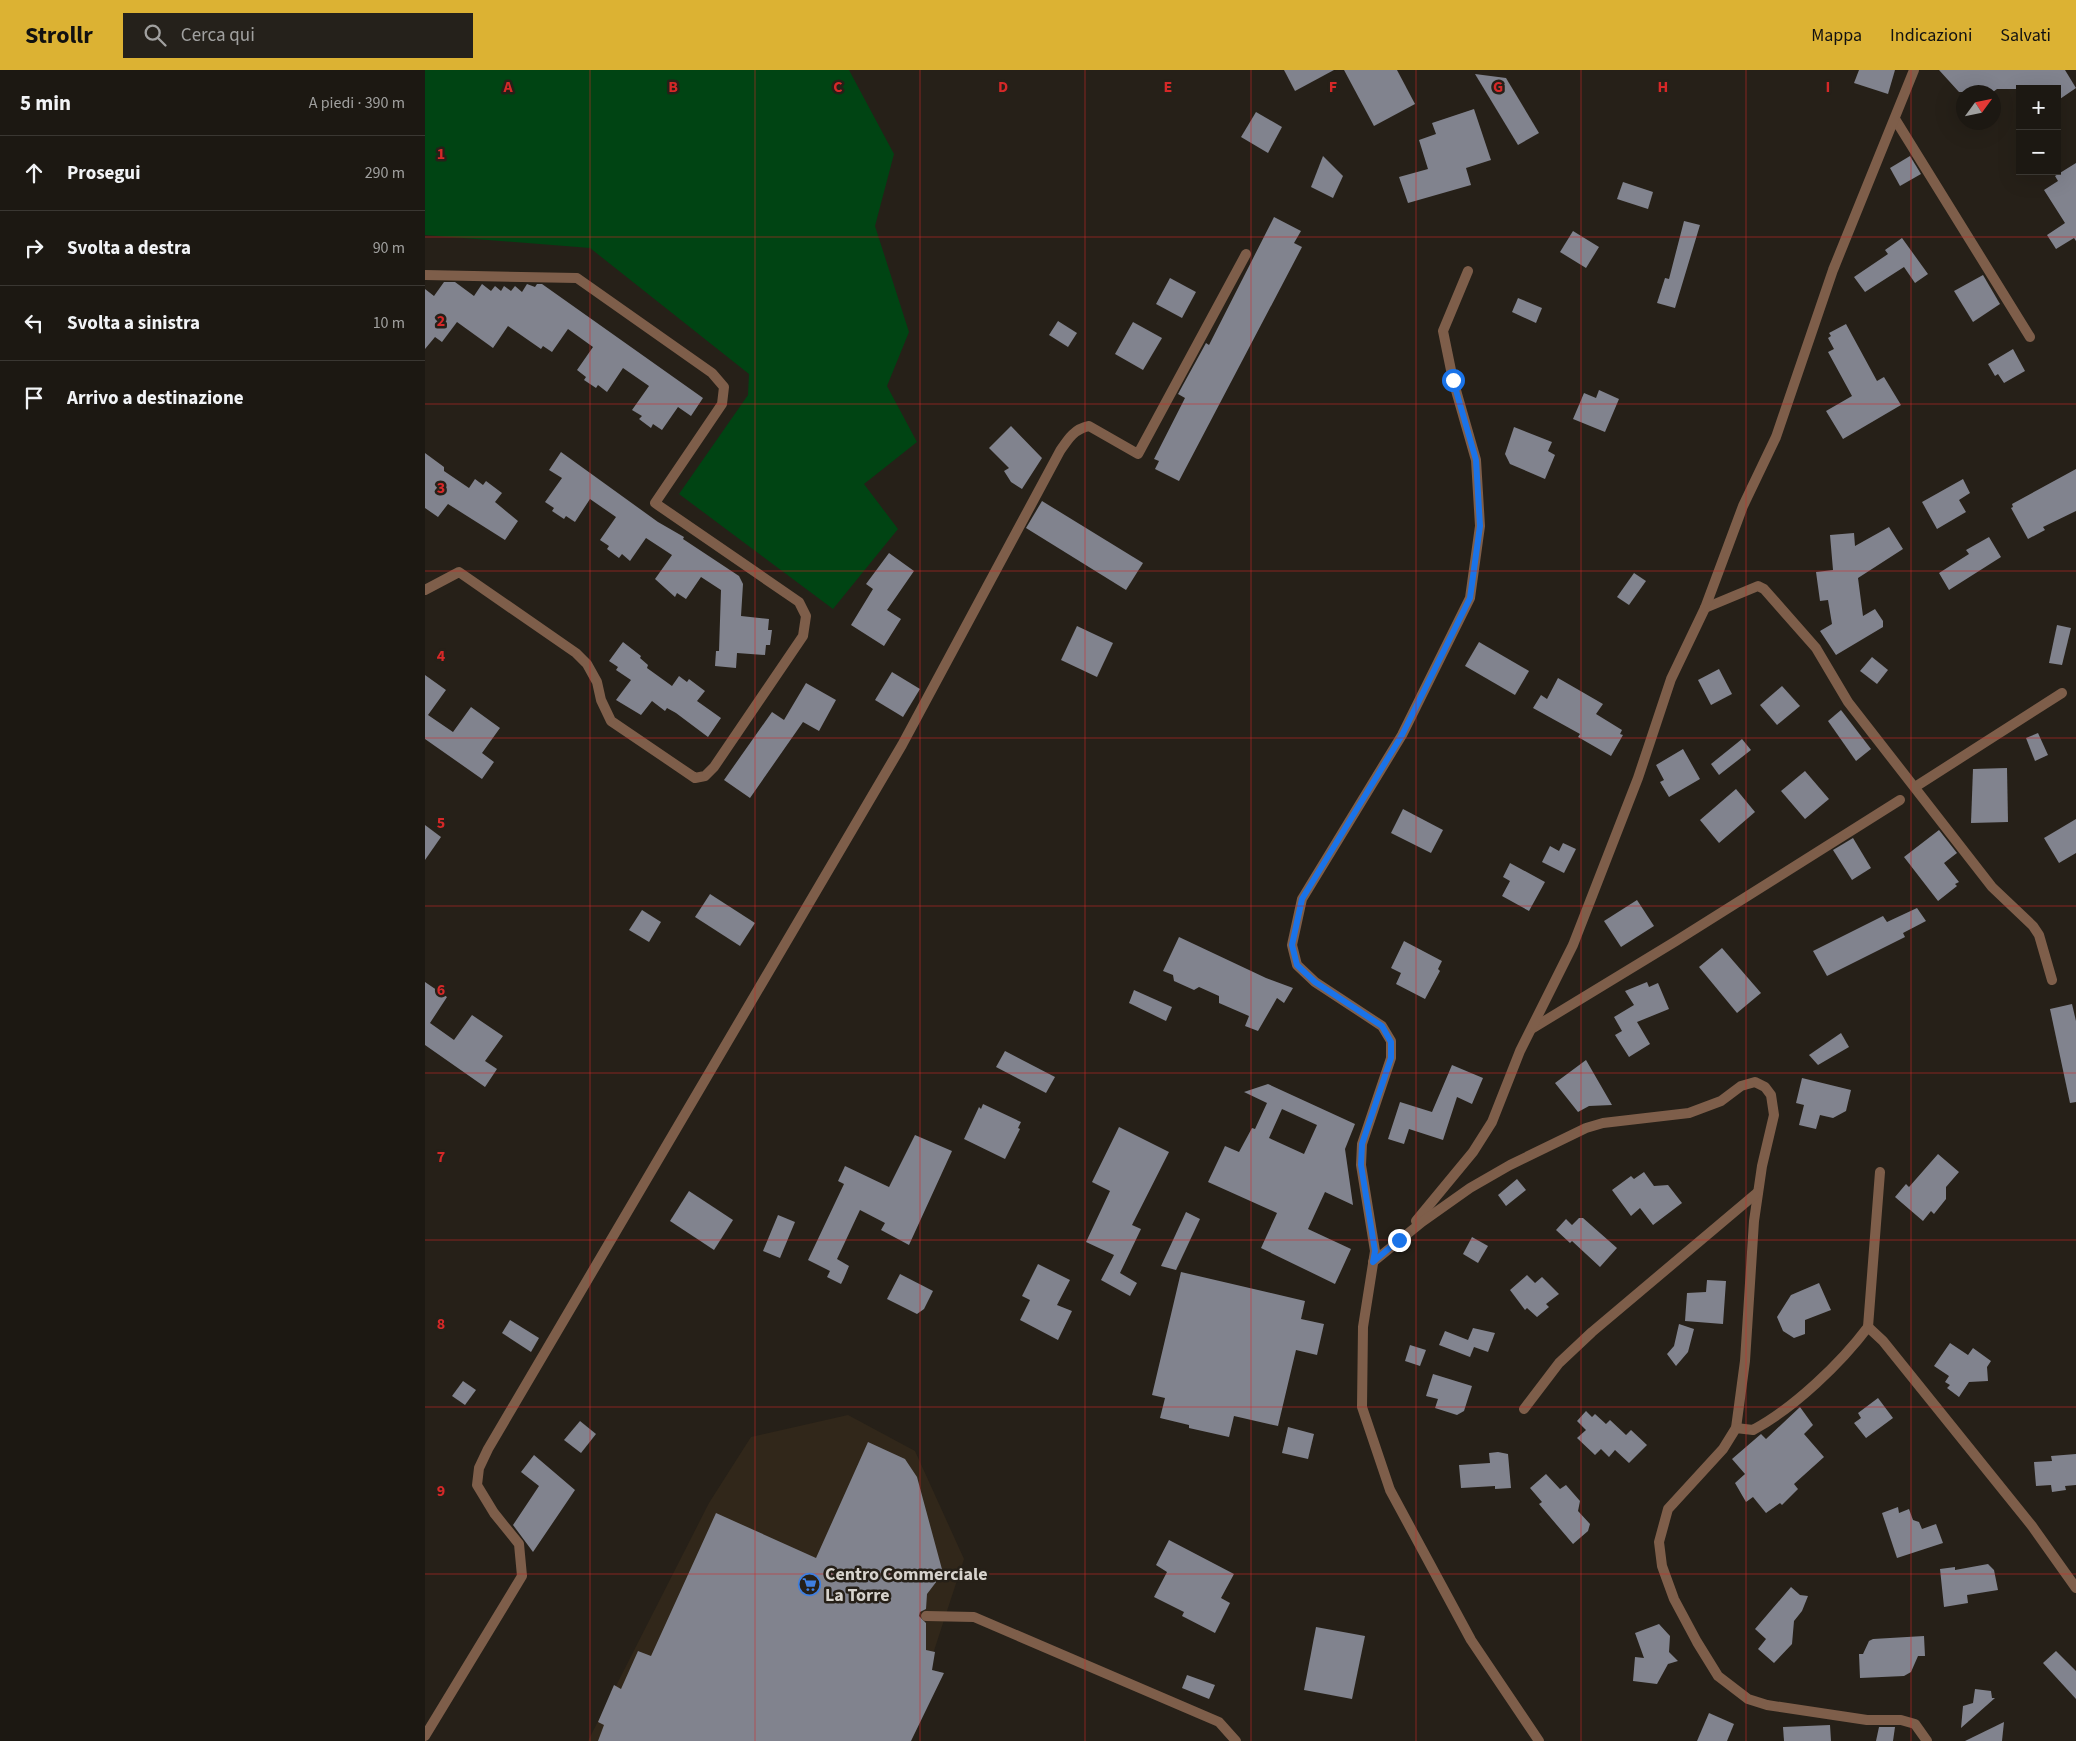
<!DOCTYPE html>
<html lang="it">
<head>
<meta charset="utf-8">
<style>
	body { margin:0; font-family:"Source Sans 3",sans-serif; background:#25211b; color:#f1f3f6 }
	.controls { position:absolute; right:15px; top:15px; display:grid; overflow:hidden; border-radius:0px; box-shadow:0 5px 20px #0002 }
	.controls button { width:45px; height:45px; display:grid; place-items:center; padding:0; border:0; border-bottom:1px solid #3a3732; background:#1c1812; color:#f1f3f6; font:25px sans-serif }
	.compass { position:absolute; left:1531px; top:15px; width:45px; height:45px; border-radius:50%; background:#1c1812; box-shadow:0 5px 20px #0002; rotate:57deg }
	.stop { position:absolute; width:15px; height:15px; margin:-11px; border:4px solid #1a73e8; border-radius:50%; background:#fff }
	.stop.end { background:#1a73e8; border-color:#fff; box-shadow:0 1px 5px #0008 }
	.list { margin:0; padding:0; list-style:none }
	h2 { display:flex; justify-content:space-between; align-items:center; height:65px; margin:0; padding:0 20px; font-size:21px }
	h2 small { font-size:16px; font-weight:400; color:#a0a09f }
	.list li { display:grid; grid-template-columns:32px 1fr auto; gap:15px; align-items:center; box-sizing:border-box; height:75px; padding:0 20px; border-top:1px solid #3a3732 }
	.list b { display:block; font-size:19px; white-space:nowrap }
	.list em { font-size:16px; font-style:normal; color:#a0a09f }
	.icon { flex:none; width:28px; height:28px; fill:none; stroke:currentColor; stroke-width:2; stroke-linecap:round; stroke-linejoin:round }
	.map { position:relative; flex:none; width:1651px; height:1671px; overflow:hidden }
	header { display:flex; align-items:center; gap:30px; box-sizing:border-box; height:70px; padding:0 25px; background:#dcb233; color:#111 }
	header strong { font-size:24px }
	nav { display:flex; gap:28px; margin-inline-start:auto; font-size:18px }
	.search { width:350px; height:45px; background:#25211b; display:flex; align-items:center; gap:12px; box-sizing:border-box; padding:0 18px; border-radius:0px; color:#a0a09f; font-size:19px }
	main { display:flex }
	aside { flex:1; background:#1c1812 }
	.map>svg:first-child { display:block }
	.built { fill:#31271a }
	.green { fill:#004413 }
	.building { fill:#81838e; fill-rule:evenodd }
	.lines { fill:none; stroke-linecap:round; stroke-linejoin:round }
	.street { stroke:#7e5e4a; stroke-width:10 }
	.route { stroke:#1a73e8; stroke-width:6 }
	.grid { fill:none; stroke:#d62828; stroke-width:1; stroke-opacity:0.55 }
	.labels { text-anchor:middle; stroke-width:5; stroke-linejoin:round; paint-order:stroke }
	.poi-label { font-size:18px; font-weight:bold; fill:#d7d3cd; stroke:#262018; text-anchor:start }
	.grid-label { font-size:16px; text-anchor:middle; font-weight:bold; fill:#d62828; stroke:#262018; stroke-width:5; stroke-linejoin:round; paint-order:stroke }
</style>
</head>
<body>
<header>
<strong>Strollr</strong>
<div class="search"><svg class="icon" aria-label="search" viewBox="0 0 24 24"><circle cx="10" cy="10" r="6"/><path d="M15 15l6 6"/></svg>Cerca qui</div>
<nav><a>Mappa</a><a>Indicazioni</a><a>Salvati</a></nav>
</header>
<main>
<aside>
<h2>5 min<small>A piedi · 390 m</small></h2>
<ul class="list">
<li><svg class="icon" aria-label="ahead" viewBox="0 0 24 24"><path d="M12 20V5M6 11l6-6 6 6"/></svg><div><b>Prosegui</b></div><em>290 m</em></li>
<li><svg class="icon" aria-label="right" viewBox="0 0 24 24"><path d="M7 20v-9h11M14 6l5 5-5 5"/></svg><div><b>Svolta a destra</b></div><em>90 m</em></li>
<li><svg class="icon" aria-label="left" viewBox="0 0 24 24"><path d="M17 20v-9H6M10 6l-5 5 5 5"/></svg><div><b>Svolta a sinistra</b></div><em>10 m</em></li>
<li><svg class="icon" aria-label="arrive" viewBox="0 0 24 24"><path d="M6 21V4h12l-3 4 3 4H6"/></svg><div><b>Arrivo a destinazione</b></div></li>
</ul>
</aside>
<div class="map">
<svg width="1651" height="1671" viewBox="0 0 1651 1671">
	<rect width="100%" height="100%" fill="#262018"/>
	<path class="built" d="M423 1345 490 1381 539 1489 505 1593 485 1671H163L284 1433 326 1367Z"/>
	<path class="green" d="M0 0H424L469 84 450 156 484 262 462 316 492 372 439 414 473 459 408 539 254 424 323 325 324 304 165 178 0 165Z"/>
	<g class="building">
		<path d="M859 0H909L870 21Z"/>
		<path d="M919 0H972L990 34 949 56Z"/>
		<path d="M1434 0H1470L1463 24 1429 13Z"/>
		<path d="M1514 0H1640L1651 18 1632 31V19H1572L1568 22H1534Z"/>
		<path d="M1050 4 1081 8 1114 63 1093 75Z"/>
		<path d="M1049 39 1066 90 1041 98 1046 115 983 133 974 107 1003 99 994 70 1011 64 1007 53Z"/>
		<path d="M831 42 857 57 843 83 816 67Z"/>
		<path d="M898 86 918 106 908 128 886 117Z"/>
		<path d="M1485 86 1496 104 1475 116 1465 98Z"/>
		<path d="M1651 93V171L1649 168 1631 179 1622 165 1640 153 1619 120 1633 111 1630 106Z"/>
		<path d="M1198 112 1228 122 1223 139 1192 129Z"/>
		<path d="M849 147 876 161 869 173 877 177 754 411 730 399 734 391 729 389 760 328 753 324 781 273 784 275Z"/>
		<path d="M1259 151 1275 155 1250 238 1232 233 1240 208 1244 209Z"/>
		<path d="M1148 161 1174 177 1161 198 1135 182Z"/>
		<path d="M1477 168 1503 204 1490 213 1479 197 1440 222 1429 207 1463 184 1460 180Z"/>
		<path d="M1558 205 1575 234 1548 252 1529 221Z"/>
		<path d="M745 208 771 222 757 248 731 234Z"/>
		<path d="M19 212H30L49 226 57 214 66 221 70 216 76 221 79 216 86 221 90 216 97 222 102 214 110 217 112 214H117L278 328 266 346 253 337 237 360 228 354 226 358 214 349 217 346 207 340 224 316 198 298 182 322 173 315 171 318 159 310 161 307 152 300 168 277 143 259 127 282 118 276 116 279 83 256 68 278 32 252 17 272 10 267 0 279V219L9 226Z"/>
		<path d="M1093 228 1117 238 1111 253 1087 242Z"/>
		<path d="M633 251 652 263 643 277 624 265Z"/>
		<path d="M708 252 737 268 718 300 690 284Z"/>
		<path d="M1421 254 1452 311 1459 307 1476 335 1418 369 1401 341 1427 326 1403 282 1409 279 1403 268 1406 266 1404 263Z"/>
		<path d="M1588 279 1600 301 1579 313 1573 304 1570 306 1563 294Z"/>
		<path d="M1174 320 1194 329 1180 362 1148 349 1159 323 1171 328Z"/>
		<path d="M586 356 617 388 597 419 586 412 579 401 584 398 564 378Z"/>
		<path d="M1089 357 1127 372 1123 381 1130 385 1120 409 1085 394 1080 384Z"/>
		<path d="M136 382 233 452 259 467 258 469 314 506 318 514 316 546 344 549 343 560H347L345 575H341L340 585 312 583 311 598 290 596 291 581H294L296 520 276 507 261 529 252 523 250 527 230 509 247 485 221 468 205 491 197 484 194 488 182 479 184 476 175 470 191 447 165 429 150 452 141 446 139 449 127 441 129 438 120 432 137 408 124 400Z"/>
		<path d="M0 383 19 397V401L44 418 50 409 58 415 61 411 77 423 70 432 93 451 80 470 23 434 13 447 0 438Z"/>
		<path d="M1651 399V441L1618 457 1620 460 1603 469 1586 438 1588 437 1587 434Z"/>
		<path d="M1538 409 1545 423 1534 430 1541 442 1512 459 1497 432Z"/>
		<path d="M617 431 718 493 701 520 601 458Z"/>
		<path d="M1464 457 1478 479 1433 508 1438 546 1450 539 1458 551V557L1411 585 1395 561 1407 554 1403 530 1395 531 1391 502 1408 500 1405 465 1429 463 1430 476Z"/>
		<path d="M1564 467 1576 487 1524 520 1514 503 1544 484 1541 480Z"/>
		<path d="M464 483 489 501 462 540 476 549 459 576 426 555 448 519 441 514Z"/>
		<path d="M1209 503 1221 511 1204 535 1192 527Z"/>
		<path d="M1632 555 1646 558 1637 595 1624 593Z"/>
		<path d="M652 556 688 573 672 607 636 590Z"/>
		<path d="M198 572 216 586 215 588 223 595 222 598 247 616 254 606 262 612 264 609 280 621 272 631 296 648 283 667 251 643 242 638 240 641 227 631 216 645 191 630 206 610 191 600 193 597 184 591Z"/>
		<path d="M1054 572 1104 601 1090 625 1040 596Z"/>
		<path d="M1447 587 1463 600 1452 614 1435 601Z"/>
		<path d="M1294 599 1307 624 1286 635 1273 610Z"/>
		<path d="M467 602 495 619 478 647 450 630Z"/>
		<path d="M0 605 21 620 3 645 28 662 46 637 75 658 57 683 69 692 57 709 0 669Z"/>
		<path d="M1133 608 1178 634 1171 644 1197 660 1195 664 1198 665 1186 686 1153 667 1155 664 1108 638 1116 625 1122 629Z"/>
		<path d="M381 613 411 630 394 661 378 652 325 728 299 710 347 642 359 650Z"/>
		<path d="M1357 616 1375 636 1352 655 1335 635Z"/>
		<path d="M1416 640 1446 679 1431 691 1403 651Z"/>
		<path d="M1613 663 1623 685 1610 691 1601 668Z"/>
		<path d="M1317 669 1326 680 1294 705 1286 694Z"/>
		<path d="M1258 679 1275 709 1244 727 1235 712 1239 710 1231 695Z"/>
		<path d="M1582 698 1583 752 1546 753 1548 699Z"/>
		<path d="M1380 701 1404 729 1380 749 1356 721Z"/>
		<path d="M1311 719 1330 742 1294 773 1275 750Z"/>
		<path d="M978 739 1018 760 1006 783 966 763Z"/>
		<path d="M1651 749V783L1634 793 1619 768Z"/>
		<path d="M0 755 16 767 0 790Z"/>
		<path d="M1514 760 1532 783 1519 793 1534 812 1530 814 1532 816 1513 831 1479 787Z"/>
		<path d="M1428 768 1446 798 1427 810 1408 780Z"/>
		<path d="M1138 773 1151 779 1139 803 1117 792 1125 776 1134 781Z"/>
		<path d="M1085 793 1120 812 1104 841 1077 826 1085 811 1078 807Z"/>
		<path d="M285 824 330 853 315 876 270 847Z"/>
		<path d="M1212 830 1229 856 1196 877 1179 851Z"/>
		<path d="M1492 838 1501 851 1478 863 1480 867 1402 906 1388 881 1458 846 1462 852Z"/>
		<path d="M217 840 236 852 224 872 204 860Z"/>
		<path d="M754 867 841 908 868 918 859 933 852 928 833 961 820 956 824 946 794 933V926L774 917 769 920 749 911 748 905 738 901Z"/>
		<path d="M979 871 1017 891 1013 899 1015 901 1000 929 971 914 976 903 966 898Z"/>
		<path d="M1297 878 1336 923 1312 943 1274 897Z"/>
		<path d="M0 912 22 927 5 953 29 970 47 945 78 966 60 991 72 999 60 1017 0 975Z"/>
		<path d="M1222 912 1224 917 1233 913 1244 939 1212 952 1225 974 1204 987 1190 965 1197 961 1189 947 1209 935 1200 921Z"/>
		<path d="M709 920 747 937 741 951 704 933Z"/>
		<path d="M1647 934 1651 951V1032L1645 1033 1625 939Z"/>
		<path d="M1416 963 1424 977 1393 995 1384 985Z"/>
		<path d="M580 981 630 1007 621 1023 571 997Z"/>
		<path d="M1161 990 1187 1035 1164 1036 1153 1042 1130 1013Z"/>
		<path d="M1027 995 1058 1008 1047 1034 1032 1027 1018 1070 984 1059 979 1074 963 1069 975 1032 1007 1042Z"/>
		<path d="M1377 1008 1426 1020 1421 1041 1408 1048 1395 1045 1391 1059 1374 1055 1379 1035 1371 1033Z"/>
		<path d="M843 1014 930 1054 920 1079 928 1135 900 1122 883 1159 926 1179 910 1214 836 1178 852 1143 783 1112 800 1076 814 1082 827 1058 830 1059 842 1033 819 1022ZM857 1039 892 1055 879 1084 844 1068Z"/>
		<path d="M558 1034 596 1052 593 1058 595 1059 580 1089 539 1069 554 1037 556 1039Z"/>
		<path d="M694 1057 744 1082 707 1155 716 1159 695 1203 712 1213 705 1226 676 1210 689 1185 661 1172 685 1121 667 1112Z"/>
		<path d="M490 1065 527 1081 484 1175 456 1160 460 1153 435 1140 412 1189 424 1196 419 1208 416 1214 402 1207 405 1201 383 1190 419 1114 413 1111 420 1096 464 1117Z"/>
		<path d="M1513 1084 1534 1102 1521 1117V1129L1509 1144 1506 1141 1498 1151 1470 1127 1481 1114 1484 1117Z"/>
		<path d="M1219 1102 1229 1116 1243 1115 1257 1133 1228 1155 1215 1138 1206 1146 1187 1120 1206 1106 1209 1109Z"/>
		<path d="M1092 1109 1101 1120 1081 1136 1073 1125Z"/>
		<path d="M264 1121 308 1150 289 1180 245 1151Z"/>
		<path d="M761 1142 775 1149 751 1200 736 1196Z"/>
		<path d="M353 1145 370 1152 355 1188 338 1181Z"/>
		<path d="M1154 1148H1158L1192 1178 1175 1197 1147 1171 1145 1173 1131 1160 1141 1149 1147 1155Z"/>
		<path d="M1047 1167 1063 1176 1053 1193 1038 1184Z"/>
		<path d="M613 1194 645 1210 632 1235 647 1241 633 1270 595 1250 605 1230 597 1226Z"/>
		<path d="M756 1202 880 1231 876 1249 899 1254 892 1285 871 1280 853 1356 809 1346 804 1367 764 1358V1355L735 1348 740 1328 727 1325Z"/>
		<path d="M475 1204 508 1221 499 1239 492 1244 462 1229Z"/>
		<path d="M1102 1205 1110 1213 1117 1207 1134 1224 1121 1234 1124 1237 1112 1247 1102 1238 1100 1240 1085 1220Z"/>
		<path d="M1282 1210 1301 1211 1298 1254 1260 1251 1262 1223 1281 1222Z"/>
		<path d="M1394 1213 1406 1240 1380 1250V1264L1369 1268 1358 1261 1352 1247 1366 1225Z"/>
		<path d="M85 1250 114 1268 106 1282 77 1263Z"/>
		<path d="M1254 1254 1269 1259 1263 1282 1251 1296 1242 1284 1249 1276Z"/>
		<path d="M1048 1258 1070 1263 1063 1282 1049 1277 1045 1287 1014 1275 1020 1261 1043 1270Z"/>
		<path d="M1525 1273 1543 1285 1548 1278 1566 1291 1562 1297 1563 1311 1544 1312 1534 1327 1522 1318 1525 1315 1520 1312 1524 1306 1509 1296Z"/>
		<path d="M985 1275 1001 1280 995 1296 980 1291Z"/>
		<path d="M1008 1304 1047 1316 1039 1341 1032 1345 1010 1338 1013 1329 1001 1326Z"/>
		<path d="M38 1311 51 1320 40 1335 27 1326Z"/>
		<path d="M1453 1328 1468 1348 1441 1368 1429 1353 1436 1348 1433 1343Z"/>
		<path d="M1375 1337 1388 1355 1379 1364 1399 1387 1369 1414 1373 1419 1357 1435 1355 1433 1341 1443 1328 1427 1321 1432 1310 1413 1320 1404 1307 1389 1336 1364 1341 1369Z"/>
		<path d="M1161 1341 1167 1347 1170 1344 1181 1354 1185 1350 1201 1365 1206 1360 1222 1375 1204 1393 1190 1380 1184 1387 1176 1379 1170 1385 1152 1368 1161 1360 1152 1351Z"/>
		<path d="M155 1351 171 1364 156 1383 139 1370Z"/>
		<path d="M863 1357 889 1364 883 1389 857 1383Z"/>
		<path d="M443 1372 480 1389 492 1407 518 1503 502 1524 501 1539 495 1542 494 1546 501 1553V1580L510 1582 507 1600 519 1603 486 1671H173L179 1655 173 1652 189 1615 196 1619 213 1581 226 1586 291 1443 391 1488Z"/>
		<path d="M1073 1382 1083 1384 1086 1418 1070 1419V1416L1036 1418 1034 1395 1065 1393 1064 1383Z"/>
		<path d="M1651 1384V1415L1640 1416 1641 1420 1627 1422 1626 1415 1611 1416 1609 1392 1627 1391 1626 1386Z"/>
		<path d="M109 1385 150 1420 108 1482 88 1455 114 1416 96 1402Z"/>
		<path d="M1121 1404 1135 1419 1141 1415 1155 1431 1153 1441 1165 1454 1163 1461 1148 1474 1114 1434 1117 1432 1105 1418Z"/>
		<path d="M1473 1437 1474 1443 1484 1439 1488 1450 1494 1452 1497 1459 1511 1454 1518 1473 1472 1488 1457 1443Z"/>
		<path d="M744 1470 809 1504 796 1528 805 1533 790 1563 757 1546 759 1542 729 1527 742 1502 731 1495Z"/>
		<path d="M1563 1494 1569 1500 1573 1520 1542 1525 1543 1533 1519 1537 1515 1499 1530 1497V1500Z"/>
		<path d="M1366 1517 1375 1525 1383 1526 1377 1541 1369 1551 1367 1574 1349 1593 1333 1579 1341 1569 1330 1559Z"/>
		<path d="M1234 1554 1245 1566 1244 1582 1253 1591 1243 1594 1232 1614 1208 1611 1210 1587 1219 1588 1210 1563Z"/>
		<path d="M891 1557 940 1566 927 1629 879 1620Z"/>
		<path d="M1499 1566 1500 1586H1493L1486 1602 1479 1606 1435 1608 1434 1584H1438L1444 1571 1448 1569Z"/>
		<path d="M1631 1581 1651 1601V1629L1618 1593Z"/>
		<path d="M762 1605 790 1615 784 1629 757 1618Z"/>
		<path d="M1550 1619 1566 1621 1567 1628H1570L1536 1658 1538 1636 1548 1633Z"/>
		<path d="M1284 1643 1309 1654 1302 1671H1272Z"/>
		<path d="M1579 1652 1577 1671H1540Z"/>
		<path d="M1405 1655 1406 1671H1359L1358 1657Z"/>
		<path d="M1454 1657H1470L1468 1671H1451Z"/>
	</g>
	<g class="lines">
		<g class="street">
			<path d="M1470 49 1605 267"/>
			<path d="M1043 201 1018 261 1028 310 1051 390 1055 456 1045 528 977 665 877 829 867 875 872 895 890 912 957 956 966 971V988L937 1074 936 1095 950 1181 938 1257 937 1337 965 1420 1046 1570 1114 1671"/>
			<path d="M0 205 152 208 287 303 299 317 297 334 230 433 374 532 381 546 378 566 289 697 280 706 270 708 186 651 176 630 172 612 162 594 151 583 34 502 0 520"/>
			<path d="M1280 538 1333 516 1339 519 1391 578 1423 632 1567 817 1608 856 1614 865 1627 910"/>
			<path d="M1490 717 1637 623"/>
			<path d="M1108 958 1251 871 1475 730"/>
			<path d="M991 1151 1048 1082 1067 1052 1095 981 1148 875 1213 708 1246 609 1280 538 1318 436 1351 367 1408 200 1489 0"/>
			<path d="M948 1192 997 1152 1045 1118 1085 1095 1161 1058 1178 1053 1264 1043 1296 1031 1316 1016 1330 1012 1340 1017 1346 1025 1349 1045 1337 1096 1329 1151 1320 1291 1311 1358 1298 1379 1243 1439 1234 1472 1237 1496 1249 1529 1272 1572 1293 1606 1323 1629 1342 1635 1442 1650H1476L1490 1654 1502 1671"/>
			<path d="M1443 1257 1455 1102"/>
			<path d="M1099 1339 1134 1293 1167 1262 1333 1122"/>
			<path d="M1311 1358 1328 1360C1369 1338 1416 1293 1443 1257L1458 1271 1607 1456 1651 1518"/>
			<path d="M501 1546 549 1547 794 1652 811 1671"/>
			<path d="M0 1666 97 1506 94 1474 69 1443 52 1415 54 1398 63 1379 477 675 635 381C643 369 649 359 664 356L713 384 821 184"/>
		</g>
	</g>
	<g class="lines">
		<path class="route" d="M974 1170 948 1192 950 1181 936 1095 937 1074 966 988V972L957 956 890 912 872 895 867 875 877 829 977 665 1045 528 1055 456 1051 390 1028 310"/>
	</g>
	<path class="grid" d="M165 0V1671M330 0V1671M495 0V1671M660 0V1671M826 0V1671M991 0V1671M1156 0V1671M1321 0V1671M1486 0V1671M0 167H1651M0 334H1651M0 501H1651M0 668H1651M0 836H1651M0 1003H1651M0 1170H1651M0 1337H1651M0 1504H1651"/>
	<defs>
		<symbol id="supermarket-ring" viewBox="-11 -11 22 22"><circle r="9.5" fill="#262018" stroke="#3f7fe0" stroke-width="1.5"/><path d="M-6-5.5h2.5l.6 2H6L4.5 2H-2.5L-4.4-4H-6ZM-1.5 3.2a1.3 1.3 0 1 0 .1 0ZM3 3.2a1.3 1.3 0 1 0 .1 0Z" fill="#3f7fe0"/></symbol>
	</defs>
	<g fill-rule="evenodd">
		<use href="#supermarket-ring" x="372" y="1502" width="25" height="25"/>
	</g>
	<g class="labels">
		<g class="poi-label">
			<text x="400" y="1510">Centro Commerciale<tspan x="400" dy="21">La Torre</tspan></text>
		</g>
	</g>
	<g class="grid-label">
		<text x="83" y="22">A</text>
		<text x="248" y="22">B</text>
		<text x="413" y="22">C</text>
		<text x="578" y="22">D</text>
		<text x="743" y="22">E</text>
		<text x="908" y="22">F</text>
		<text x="1073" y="22">G</text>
		<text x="1238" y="22">H</text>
		<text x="1403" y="22">I</text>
		<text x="16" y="89">1</text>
		<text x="16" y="256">2</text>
		<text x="16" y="423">3</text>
		<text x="16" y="591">4</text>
		<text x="16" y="758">5</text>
		<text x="16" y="925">6</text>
		<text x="16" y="1092">7</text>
		<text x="16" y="1259">8</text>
		<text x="16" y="1426">9</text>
	</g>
</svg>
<div class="controls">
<button>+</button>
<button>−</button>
</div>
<svg class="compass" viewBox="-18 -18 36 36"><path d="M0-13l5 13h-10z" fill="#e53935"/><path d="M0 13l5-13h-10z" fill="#a0a09f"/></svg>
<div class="stop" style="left:1028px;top:310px"></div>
<div class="stop end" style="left:974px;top:1170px"></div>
</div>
</main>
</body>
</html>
